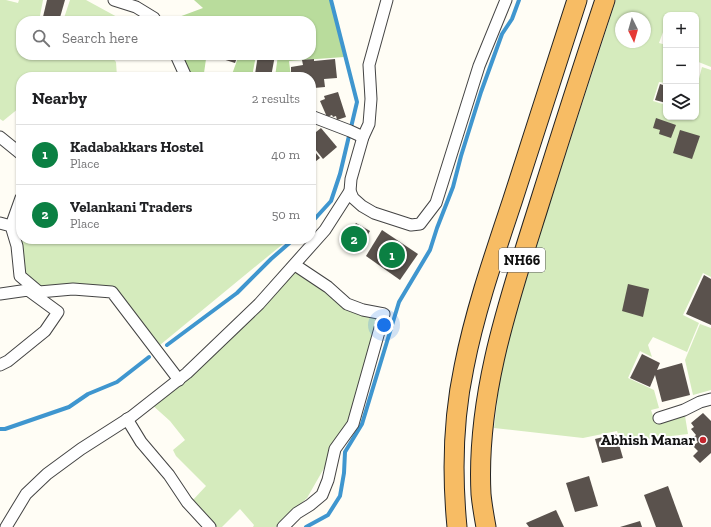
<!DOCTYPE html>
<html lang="en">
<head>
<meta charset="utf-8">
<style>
	body { margin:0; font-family:"Zilla Slab",serif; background:#f6f6f6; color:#202124 }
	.controls { position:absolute; right:12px; top:12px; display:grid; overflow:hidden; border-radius:8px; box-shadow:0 1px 3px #0004 }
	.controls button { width:36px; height:36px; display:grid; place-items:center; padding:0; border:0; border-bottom:1px solid #e0e0e0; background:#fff; color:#202124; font:20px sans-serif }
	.compass { position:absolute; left:615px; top:12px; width:36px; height:36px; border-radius:50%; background:#fff; box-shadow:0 1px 3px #0004; rotate:175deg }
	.you { position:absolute; left:384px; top:325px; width:14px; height:14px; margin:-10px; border:3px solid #fff; border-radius:50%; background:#1a73e8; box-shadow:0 0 0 6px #1a73e833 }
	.badge { display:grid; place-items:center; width:26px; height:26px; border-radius:50%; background:#0b8043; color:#fff; font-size:13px; font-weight:700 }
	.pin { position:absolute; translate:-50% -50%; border:2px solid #fff; box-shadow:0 1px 4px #0006 }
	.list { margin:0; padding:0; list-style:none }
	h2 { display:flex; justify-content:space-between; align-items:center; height:52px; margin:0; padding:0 16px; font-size:17px }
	h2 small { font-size:13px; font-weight:400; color:#757577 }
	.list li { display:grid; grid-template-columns:26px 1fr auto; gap:12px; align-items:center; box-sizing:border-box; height:60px; padding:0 16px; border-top:1px solid #e0e0e0 }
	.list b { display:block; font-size:15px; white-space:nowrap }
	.list p { margin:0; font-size:13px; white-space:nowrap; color:#757577 }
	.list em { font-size:13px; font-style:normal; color:#757577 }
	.icon { flex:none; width:22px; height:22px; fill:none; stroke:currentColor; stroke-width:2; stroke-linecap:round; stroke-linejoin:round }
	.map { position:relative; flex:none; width:711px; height:527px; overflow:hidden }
	.search { position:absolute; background:#fff; box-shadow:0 1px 3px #0004; left:16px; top:16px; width:300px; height:44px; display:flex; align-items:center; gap:10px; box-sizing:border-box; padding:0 14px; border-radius:16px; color:#757577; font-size:15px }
	.panel { position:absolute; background:#fff; box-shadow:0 1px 3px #0004; left:16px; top:72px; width:300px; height:172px; border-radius:16px }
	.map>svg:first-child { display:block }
	.green { fill:#d5ebbd; fill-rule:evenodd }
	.forest { fill:#b9dc9c }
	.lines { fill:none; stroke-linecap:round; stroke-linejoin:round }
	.stream { stroke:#3f96cf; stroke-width:4 }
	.building { fill:#5a524d }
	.minor-casing { stroke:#444; stroke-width:13 }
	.trunk-casing { stroke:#222; stroke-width:21 }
	.minor { stroke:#fff; stroke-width:11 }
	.trunk { stroke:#f7bc64; stroke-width:19 }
	.poi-dot { fill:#c4262e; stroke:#fff; stroke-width:1.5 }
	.labels { text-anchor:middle; stroke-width:4; stroke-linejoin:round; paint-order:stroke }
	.shield { fill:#fff; stroke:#585858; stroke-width:1 }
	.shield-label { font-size:14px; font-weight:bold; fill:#111 }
	.poi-label { font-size:15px; font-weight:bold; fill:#111; stroke:#fff; text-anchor:end }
</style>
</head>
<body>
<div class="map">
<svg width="711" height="527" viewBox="0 0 711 527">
	<rect width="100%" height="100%" fill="#fffdf5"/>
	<g class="green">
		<path d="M0 0H6L18 3 19 0H43L39 21H21V55H110L116 62 117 77H21V109L19 108 3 121 0 119Z"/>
		<path d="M70 0H86L119 18 116 21H63Z"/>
		<path d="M616 0H711V67L696 61V15H666V24L659 43 666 45V83L659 82 653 101 666 105V117H696V90L702 67 711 70V277L703 273 683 315 699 323 687 352 653 337 648 345 652 357 640 351 628 378 654 390 659 408 651 410 655 422 685 416 688 434 621 442 617 431 583 438 494 428 500 378 513 323 551 199ZM621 18H645V42H621Z"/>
		<path d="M21 221V239H245L247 240 249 239H289L160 345 112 287 40 289 23 275 16 225Z"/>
		<path d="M295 266 346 304 383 314 353 424 335 449 307 498 276 527H253L254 525 240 509 222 527H216L192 501 206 486 176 456 173 450 185 440 170 421 150 403Z"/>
		<path d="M700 324 711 328V390L693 395 685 360Z"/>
	</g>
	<g class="forest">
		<path d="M194 0H330L344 57 289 61 291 77H275L278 55H311V21H168L203 8Z"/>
		<path d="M179 55H186L206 59 204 73 214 77H189Z"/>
		<path d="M239 55H256L252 77H231Z"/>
	</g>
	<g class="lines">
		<g class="stream">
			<path d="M311 223 331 201 340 174 357 102 331 0"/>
			<path d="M167 345 237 293 271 259 294 239"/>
			<path d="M0 429H5L69 407 88 394 117 382 149 357"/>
			<path d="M306 527 328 515 340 496 344 473 345 452 362 424 399 302 430 250 437 228 453 187 461 156 481 92 502 34 512 19 519 0"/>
		</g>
	</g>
	<g class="building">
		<path d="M47 0H65L59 21H42Z"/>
		<path d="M213 55H238L235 63 213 56Z"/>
		<path d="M258 55H275L271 77 255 74Z"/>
		<path d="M314 59V61L335 59 337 78 324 79 325 87 314 88V80H311V77H304L303 73 291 74V67L303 65 302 60Z"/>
		<path d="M660 84 666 86V103L655 100Z"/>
		<path d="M338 92 346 117 337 120 336 116 333 117 332 115 327 117 320 101 325 99 324 96Z"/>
		<path d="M656 118 676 125 671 138 659 134 660 130 653 128Z"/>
		<path d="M321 128 337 147 323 159 311 144V136Z"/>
		<path d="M680 130 700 136 692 159 673 153Z"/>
		<path d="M311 147 320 158 311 165Z"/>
		<path d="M356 223 370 231 357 253 341 242 346 233 348 235Z"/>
		<path d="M382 230 418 254 400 280 366 256Z"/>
		<path d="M704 275 711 279V325L686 314Z"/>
		<path d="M628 284 649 289 643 317 622 311Z"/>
		<path d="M642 354 660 363 657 370 682 363 690 395 662 402 655 375 650 387 630 378Z"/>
		<path d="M703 413 711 421V453L700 463 693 456 698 451 693 446 698 442 693 438 696 435 691 429 694 427 691 423Z"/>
		<path d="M616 434 623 458 602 463 595 439Z"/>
		<path d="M589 476 598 506 575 512 566 483Z"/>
		<path d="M668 486 683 527H656L644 495Z"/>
		<path d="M556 510 564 527H529L526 523Z"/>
		<path d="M640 521 642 527H620Z"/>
	</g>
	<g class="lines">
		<defs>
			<g id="minor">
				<path d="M114 0 136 7 154 18 156 21"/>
				<path d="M387 0 369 65 371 99 369 124 363 137 351 179 350 191 353 198 362 206 374 213 411 225 420 224 436 203 479 66 506 0"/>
				<path d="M176 55 186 77"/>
				<path d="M311 116 350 131 363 137"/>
				<path d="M0 137 21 154"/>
				<path d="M0 223 11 226 17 246 20 276 39 292 73 289 112 292 179 380"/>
				<path d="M11 226 21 198"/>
				<path d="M0 294 28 290 58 312 45 331 8 361 0 365"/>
				<path d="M659 418 684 410 700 402 711 399"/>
				<path d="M127 419 141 442 169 475 187 502 210 527"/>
				<path d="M6 527 26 494 47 474 81 449 131 417 187 373 259 304 325 230 350 191"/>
				<path d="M283 527 297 513 310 505 322 495 328 480 335 449 353 424 384 314 363 310 347 304 328 287 295 265"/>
			</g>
			<g id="trunk">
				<path d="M457 527C452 475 453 419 464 367 475 311 494 256 512 202 534 135 555 67 577 0"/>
				<path d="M486 527C484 516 482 505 481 494 476 396 509 300 538 208 560 138 582 69 605 0"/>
			</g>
		</defs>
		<use href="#minor" class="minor-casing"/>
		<use href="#trunk" class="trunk-casing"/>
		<use href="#minor" class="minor"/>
		<use href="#trunk" class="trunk"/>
	</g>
	<circle class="poi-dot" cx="703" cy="440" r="4"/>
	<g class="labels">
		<rect class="shield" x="499" y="248" width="46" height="24" rx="3"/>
		<g class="shield-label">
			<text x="522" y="265">NH66</text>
		</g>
		<g class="poi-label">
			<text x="695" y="445">Abhish Manar</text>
		</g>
	</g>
</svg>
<div class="controls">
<button>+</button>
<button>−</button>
<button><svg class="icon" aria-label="layers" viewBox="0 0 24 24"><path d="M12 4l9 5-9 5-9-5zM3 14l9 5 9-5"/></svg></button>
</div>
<svg class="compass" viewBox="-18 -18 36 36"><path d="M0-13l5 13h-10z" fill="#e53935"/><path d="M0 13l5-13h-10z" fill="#757577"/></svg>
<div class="you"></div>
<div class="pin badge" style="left:392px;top:255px">1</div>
<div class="pin badge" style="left:354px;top:239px">2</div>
<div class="search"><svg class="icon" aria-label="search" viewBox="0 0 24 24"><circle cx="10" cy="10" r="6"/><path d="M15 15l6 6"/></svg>Search here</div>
<section class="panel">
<h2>Nearby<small>2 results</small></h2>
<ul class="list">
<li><span class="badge">1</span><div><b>Kadabakkars Hostel</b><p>Place</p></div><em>40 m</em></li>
<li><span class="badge">2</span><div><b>Velankani Traders</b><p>Place</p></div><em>50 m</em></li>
</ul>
</section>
</div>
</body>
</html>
